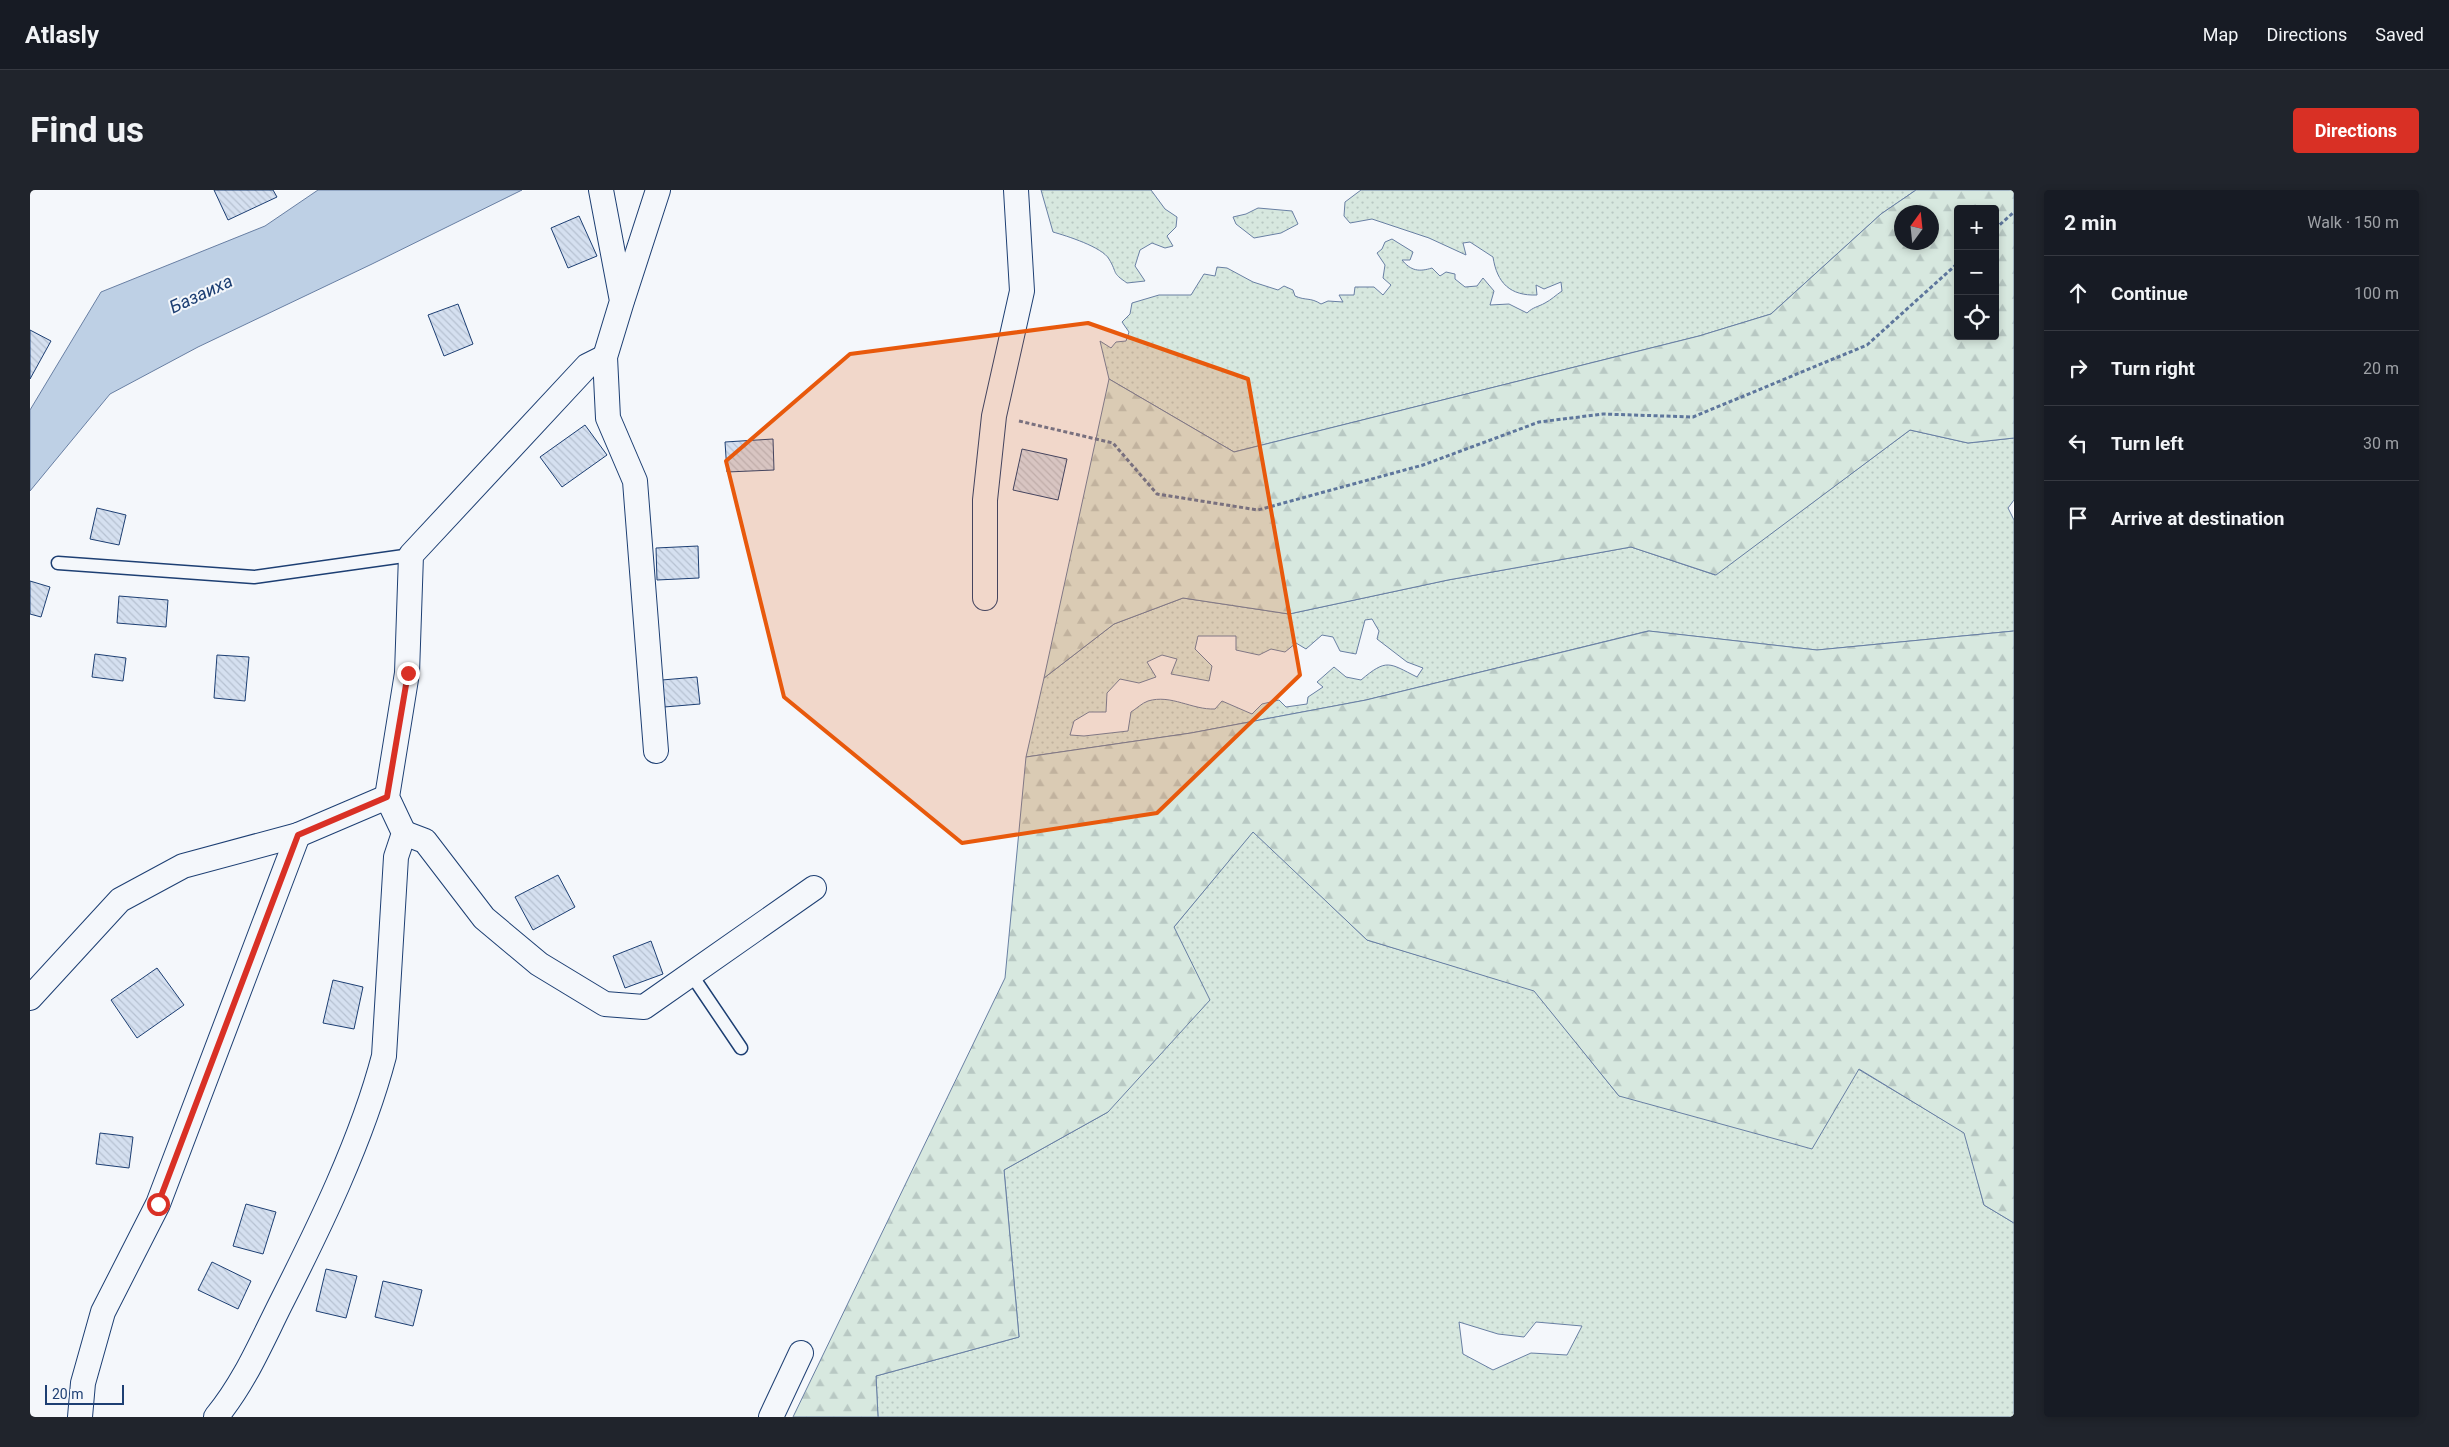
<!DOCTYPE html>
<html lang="en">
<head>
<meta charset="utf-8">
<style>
	body { margin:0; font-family:Roboto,sans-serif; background:#20242c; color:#f1f3f6 }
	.controls { position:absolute; right:15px; top:15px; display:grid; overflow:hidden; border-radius:5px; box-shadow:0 2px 8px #0003 }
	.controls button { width:45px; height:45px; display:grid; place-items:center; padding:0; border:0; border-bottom:1px solid #363941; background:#171b24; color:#f1f3f6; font:25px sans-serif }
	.compass { position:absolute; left:1864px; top:15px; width:45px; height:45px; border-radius:50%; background:#171b24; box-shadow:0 2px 8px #0003; rotate:15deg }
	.scale { position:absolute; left:15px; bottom:12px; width:79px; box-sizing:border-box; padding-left:5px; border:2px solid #1d3f73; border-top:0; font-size:14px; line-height:18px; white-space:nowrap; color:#1d3f73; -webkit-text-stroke:4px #f4f7fb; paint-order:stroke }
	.stop { position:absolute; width:15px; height:15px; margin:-11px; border:4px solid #d93025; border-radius:50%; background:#fff }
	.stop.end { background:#d93025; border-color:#fff; box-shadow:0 1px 5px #0008 }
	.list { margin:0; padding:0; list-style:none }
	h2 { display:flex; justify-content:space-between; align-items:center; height:65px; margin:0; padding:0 20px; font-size:21px }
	h2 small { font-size:16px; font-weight:400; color:#9ea1a6 }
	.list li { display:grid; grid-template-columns:32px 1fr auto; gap:15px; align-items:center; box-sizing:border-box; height:75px; padding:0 20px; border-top:1px solid #363941 }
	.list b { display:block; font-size:19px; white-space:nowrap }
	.list em { font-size:16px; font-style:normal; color:#9ea1a6 }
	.icon { flex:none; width:28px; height:28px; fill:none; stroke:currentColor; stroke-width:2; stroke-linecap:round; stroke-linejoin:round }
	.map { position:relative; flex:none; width:1984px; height:1227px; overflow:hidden; border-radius:5px }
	header { display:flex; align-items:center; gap:30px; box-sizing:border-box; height:70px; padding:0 25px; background:#171b24; border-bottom:1px solid #363941 }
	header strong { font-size:24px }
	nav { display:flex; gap:28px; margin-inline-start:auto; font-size:18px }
	.intro { display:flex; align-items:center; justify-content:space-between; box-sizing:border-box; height:120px; padding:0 30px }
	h1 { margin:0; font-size:35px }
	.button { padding:12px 22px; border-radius:5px; background:#d93025; color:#fff; font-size:18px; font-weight:700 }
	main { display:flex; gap:30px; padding:0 30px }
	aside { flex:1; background:#171b24; border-radius:5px; box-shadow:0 2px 8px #0003 }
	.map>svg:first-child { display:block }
	.grass { fill:url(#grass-dots); stroke:#687fa3; fill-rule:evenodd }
	.forest { fill:url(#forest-firs); stroke:#687fa3; fill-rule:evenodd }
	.water { fill:#bed0e5; stroke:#687fa3 }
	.building { fill:url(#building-back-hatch); stroke:#1d3f73 }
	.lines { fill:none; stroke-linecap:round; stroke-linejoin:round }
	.lane-casing { stroke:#1d3f73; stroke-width:15 }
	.street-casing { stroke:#1d3f73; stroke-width:26 }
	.path { stroke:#5e769c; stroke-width:3; stroke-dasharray:4 2.5; stroke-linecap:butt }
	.lane { stroke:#f4f7fb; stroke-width:12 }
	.street { stroke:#f4f7fb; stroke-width:24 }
	.route { stroke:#d93025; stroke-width:6 }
	.marked { fill:#e8590c; fill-opacity:0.2; stroke:#e8590c; stroke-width:4; stroke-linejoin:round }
	.labels { text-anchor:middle; stroke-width:4; stroke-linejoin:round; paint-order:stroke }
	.water-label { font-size:18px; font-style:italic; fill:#1d3f73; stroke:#f4f7fb }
</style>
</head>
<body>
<header>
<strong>Atlasly</strong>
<nav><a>Map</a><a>Directions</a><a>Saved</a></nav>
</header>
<div class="intro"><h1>Find us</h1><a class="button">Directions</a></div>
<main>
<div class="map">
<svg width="1984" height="1227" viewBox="0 0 1984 1227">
	<defs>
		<pattern id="grass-dots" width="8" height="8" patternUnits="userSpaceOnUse" patternTransform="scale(1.25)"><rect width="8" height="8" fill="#d7e8df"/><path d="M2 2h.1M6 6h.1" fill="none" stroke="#b8c8c3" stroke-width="1.8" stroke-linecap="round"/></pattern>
		<pattern id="forest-firs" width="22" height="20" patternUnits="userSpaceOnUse" patternTransform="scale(1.25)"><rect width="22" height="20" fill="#d7e8df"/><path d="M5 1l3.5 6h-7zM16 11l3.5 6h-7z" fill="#b8c8c3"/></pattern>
		<pattern id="building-back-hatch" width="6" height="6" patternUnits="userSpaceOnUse" patternTransform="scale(1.25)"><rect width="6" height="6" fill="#d5e0f0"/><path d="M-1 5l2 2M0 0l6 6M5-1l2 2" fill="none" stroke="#b6c1d1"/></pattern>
	</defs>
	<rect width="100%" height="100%" fill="#f4f7fb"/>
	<g class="grass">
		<path d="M1011 0H1121L1135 19 1147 27 1146 37 1137 46 1143 56 1135 58 1122 53 1110 60 1105 76 1115 91 1097 93C1081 82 1088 84 1079 69 1072 57 1037 46 1023 42Z"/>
		<path d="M1331 0H1886L1851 24 1741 124 1669 146 1204 262 1079 189 1070 151 1081 158 1086 152 1096 151 1099 142 1092 132 1100 124 1102 113 1129 105H1161L1174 84 1185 86 1187 77 1197 78 1223 92 1248 100 1254 96 1263 100 1265 106C1276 111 1280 107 1291 114L1298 111 1313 112 1309 105H1324L1325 97H1344L1353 105 1361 95 1353 88 1355 75 1347 63 1352 59 1355 52 1362 49 1383 62 1380 70H1372C1381 81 1389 82 1402 78L1410 86 1416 82 1425 84V89L1435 97 1447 96 1453 88 1464 101 1460 115 1479 114 1497 123C1503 117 1508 117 1515 113 1521 110 1526 105 1532 101L1531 92 1514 99 1506 95 1507 105C1480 106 1467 93 1463 67L1440 52 1433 53 1436 65 1399 48 1342 29 1320 33 1314 26 1315 12Z"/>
		<path d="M1228 18 1262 21 1268 34 1251 43 1224 48 1206 34 1203 27 1216 24Z"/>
		<path d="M1880 240 1938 253 1984 248V310L1978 318 1984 330V441L1787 460 1618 441 1336 510 1161 543 996 567 1014 488 1084 434 1153 408 1259 424 1418 390 1601 357 1685 385ZM1342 429 1349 441 1347 449 1377 472 1393 478 1387 487C1359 473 1357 468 1331 490L1316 487 1304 477 1287 492 1293 497 1278 507 1277 514 1256 517 1249 510 1232 514 1222 524 1192 511 1185 519C1162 520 1141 504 1118 511 1112 513 1106 519 1101 522L1098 541 1054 546 1040 545 1044 531 1059 522H1076L1077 503 1090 489 1109 493 1126 487 1117 472 1132 465 1147 469 1141 484 1179 491 1182 476 1165 459 1168 446H1206V460L1229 465 1241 459 1255 462 1266 453 1276 459 1292 445 1303 447 1310 461 1326 464 1335 430Z"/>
		<path d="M1223 641 1337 750 1504 800 1589 906 1828 879 1935 943 1954 1015 1984 1033V1227H848L846 1186 989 1147 974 980 1078 922 1144 737ZM1429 1132 1468 1144 1494 1147 1506 1132 1552 1136 1537 1165 1501 1163 1463 1180 1433 1164Z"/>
	</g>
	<g class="forest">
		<path d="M1886 0H1984V248L1938 253 1880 240 1686 385 1601 357 1418 390 1259 424 1153 408 1084 434 1014 488 1079 189 1204 262 1669 146 1741 124 1851 24ZM1928 19H1965V146H1928ZM1902 22V52H1872V22Z"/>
		<path d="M1619 441 1787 460 1984 441V1033L1954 1015 1934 943 1829 879 1782 959 1589 906 1504 801 1337 750 1223 642 1144 737 1180 810 1078 922 974 980 989 1147 846 1186 848 1227H763L975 788 996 567 1161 543 1336 510Z"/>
	</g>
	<path class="water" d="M288 0H492L342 74 168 157 80 204 0 301V220L71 102 235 36Z"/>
	<g class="building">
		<path d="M184 0H243L247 7 198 30Z"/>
		<path d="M549 26 567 66 538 78 521 38Z"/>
		<path d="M428 114 443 154 414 166 398 125Z"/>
		<path d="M0 140 21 151 0 189Z"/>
		<path d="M555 235 577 265 532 297 510 267Z"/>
		<path d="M743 249 744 280 697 282 695 252Z"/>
		<path d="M992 259 1037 269 1028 310 983 300Z"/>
		<path d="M67 318 96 325 89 355 60 349Z"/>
		<path d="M668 356 669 388 627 390 626 358Z"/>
		<path d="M0 391 20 397 11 427 0 424Z"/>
		<path d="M89 406 138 410 136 437 87 433Z"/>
		<path d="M65 464 96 468 93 491 62 487Z"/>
		<path d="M187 465 219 467 215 511 184 508Z"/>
		<path d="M667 487 670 514 634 517 632 490Z"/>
		<path d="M528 685 545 717 503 740 485 707Z"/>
		<path d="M621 751 633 784 595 798 583 766Z"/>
		<path d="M127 778 154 815 107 848 81 810Z"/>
		<path d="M303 790 333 797 324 839 293 833Z"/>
		<path d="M70 943 103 947 99 978 66 974Z"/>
		<path d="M216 1014 246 1022 233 1064 203 1056Z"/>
		<path d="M182 1072 221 1091 208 1119 168 1100Z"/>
		<path d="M296 1079 327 1086 316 1128 286 1121Z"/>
		<path d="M353 1091 392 1100 383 1136 345 1127Z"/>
	</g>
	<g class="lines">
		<defs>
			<g id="lane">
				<path d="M28 373 224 387 381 365"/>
				<path d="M661 784 711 858"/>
			</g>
			<g id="street">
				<path d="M571 0 592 111 575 167 578 228 605 291 626 561"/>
				<path d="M593 108 628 0"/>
				<path d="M955 408V310L964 226 992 101 986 0"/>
				<path d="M374 643 395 651 454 728 509 774 575 814 614 817 784 698"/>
				<path d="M0 808 90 710 153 676 268 645 357 607"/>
				<path d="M50 1227 53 1193 73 1122 128 1014 268 645"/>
				<path d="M186 1227C214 1193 230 1155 250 1115 289 1038 332 950 354 866L366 667 374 643 357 607 377 483 381 365 557 176 575 167"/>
				<path d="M741 1227 771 1163"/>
			</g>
		</defs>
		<use href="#lane" class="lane-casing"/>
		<use href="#street" class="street-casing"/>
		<g class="path">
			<path d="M1965 39 1984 22"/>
			<path d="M989 231 1083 253 1127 304 1228 320 1393 275 1509 232 1573 224 1663 227 1837 155 1928 73"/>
		</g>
		<use href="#lane" class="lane"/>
		<use href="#street" class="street"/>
	</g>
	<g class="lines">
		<path class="route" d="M128 1014 268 645 357 607 378 483"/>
	</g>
	<path class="marked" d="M1058 133 1218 189 1270 485 1127 623 932 653 754 507 696 271 820 164Z"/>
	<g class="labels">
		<g class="water-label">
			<text transform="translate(171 104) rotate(-25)" y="6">Базаиха</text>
		</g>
	</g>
</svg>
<div class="controls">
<button>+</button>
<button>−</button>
<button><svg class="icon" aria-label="locate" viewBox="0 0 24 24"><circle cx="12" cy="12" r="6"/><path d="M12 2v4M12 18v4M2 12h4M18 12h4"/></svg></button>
</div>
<svg class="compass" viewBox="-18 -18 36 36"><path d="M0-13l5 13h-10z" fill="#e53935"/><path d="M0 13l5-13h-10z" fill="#9ea1a6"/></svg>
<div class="scale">20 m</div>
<div class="stop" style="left:128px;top:1014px"></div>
<div class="stop end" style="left:378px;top:483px"></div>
</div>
<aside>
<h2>2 min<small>Walk · 150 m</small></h2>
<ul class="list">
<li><svg class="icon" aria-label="ahead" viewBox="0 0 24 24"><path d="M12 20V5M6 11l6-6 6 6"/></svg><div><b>Continue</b></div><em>100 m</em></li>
<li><svg class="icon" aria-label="right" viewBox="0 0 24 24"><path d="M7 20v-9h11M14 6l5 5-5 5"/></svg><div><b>Turn right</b></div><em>20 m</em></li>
<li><svg class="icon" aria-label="left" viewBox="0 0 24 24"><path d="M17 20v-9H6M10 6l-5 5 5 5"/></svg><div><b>Turn left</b></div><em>30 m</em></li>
<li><svg class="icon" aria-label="arrive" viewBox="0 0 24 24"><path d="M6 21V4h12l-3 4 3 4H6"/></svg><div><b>Arrive at destination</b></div></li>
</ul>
</aside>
</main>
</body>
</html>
